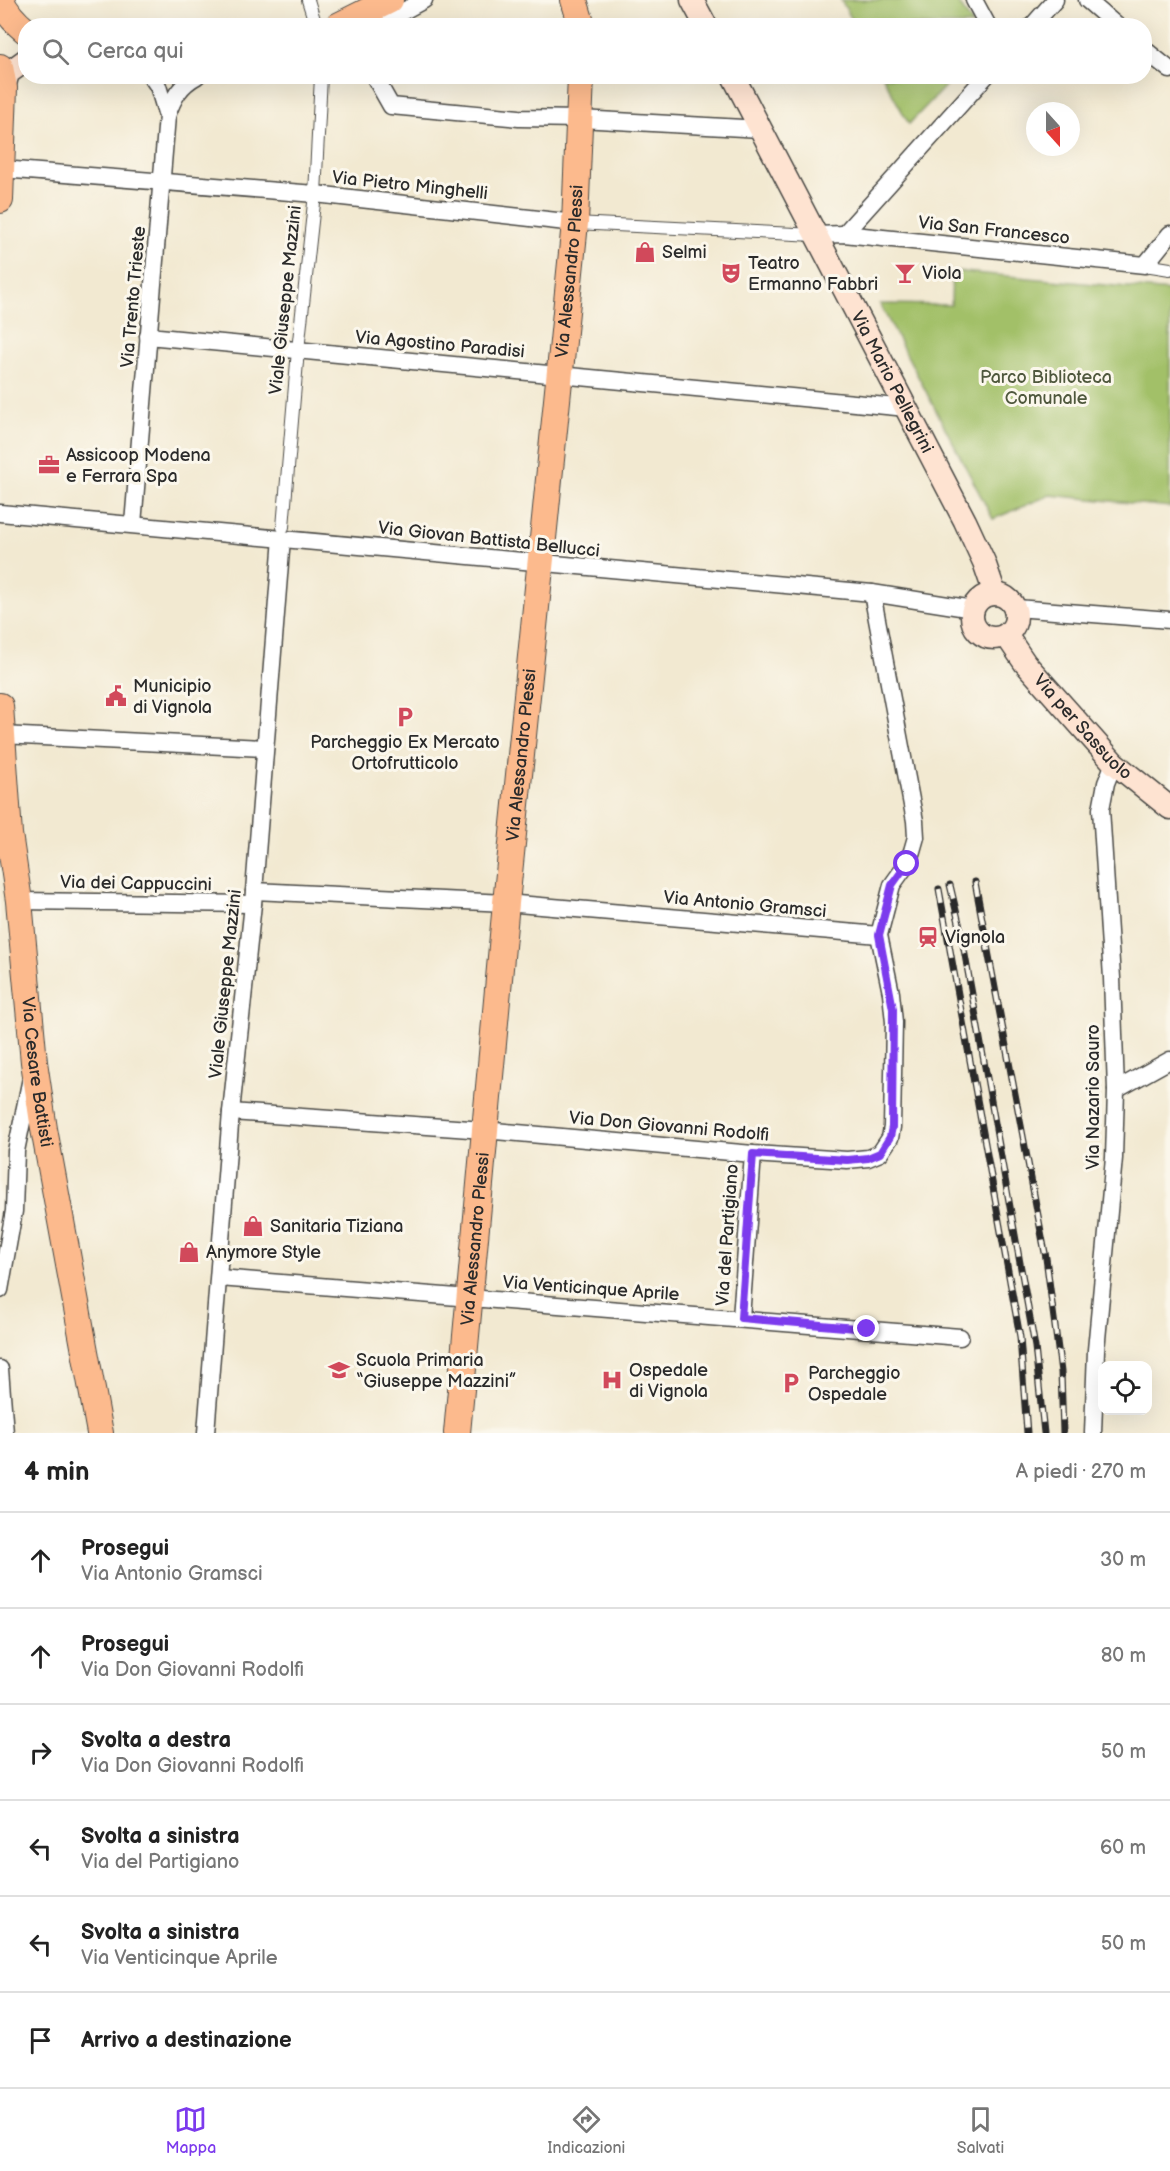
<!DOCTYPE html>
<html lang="it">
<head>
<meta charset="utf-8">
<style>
	body { margin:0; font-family:"Balsamiq Sans",sans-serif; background:#f6f6f6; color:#222 }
	.controls { position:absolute; right:18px; bottom:18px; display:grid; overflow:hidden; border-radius:12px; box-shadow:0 6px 24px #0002 }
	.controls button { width:54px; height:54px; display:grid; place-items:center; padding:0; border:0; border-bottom:2px solid #e0e0e0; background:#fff; color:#222; font:30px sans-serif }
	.compass { position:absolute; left:1026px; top:102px; width:54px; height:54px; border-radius:50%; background:#fff; box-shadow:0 6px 24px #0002; rotate:159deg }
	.stop { position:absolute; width:18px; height:18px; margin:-14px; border:4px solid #7c3aed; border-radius:50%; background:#fff }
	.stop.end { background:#7c3aed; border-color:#fff; box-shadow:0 2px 6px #0008 }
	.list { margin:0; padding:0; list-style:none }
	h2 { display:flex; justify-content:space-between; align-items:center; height:78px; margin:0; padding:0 24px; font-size:26px }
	h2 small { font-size:20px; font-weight:400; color:#767676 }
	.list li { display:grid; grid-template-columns:39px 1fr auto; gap:18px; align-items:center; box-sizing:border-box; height:96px; padding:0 24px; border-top:2px solid #e0e0e0 }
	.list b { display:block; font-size:22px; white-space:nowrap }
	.list p { margin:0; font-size:20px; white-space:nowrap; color:#767676 }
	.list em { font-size:20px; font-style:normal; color:#767676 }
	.icon { flex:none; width:33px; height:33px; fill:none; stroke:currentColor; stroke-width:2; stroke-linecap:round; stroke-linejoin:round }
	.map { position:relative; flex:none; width:1170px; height:1433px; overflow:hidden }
	.search { position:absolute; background:#fff; box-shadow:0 6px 24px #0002; left:18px; right:18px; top:18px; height:66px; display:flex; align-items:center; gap:15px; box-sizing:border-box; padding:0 21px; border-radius:24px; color:#767676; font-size:22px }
	.sheet { height:654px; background:#fff }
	nav { display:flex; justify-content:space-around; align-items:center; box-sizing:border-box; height:84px; border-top:2px solid #e0e0e0; background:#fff; font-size:16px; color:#767676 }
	nav a { display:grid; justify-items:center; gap:3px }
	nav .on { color:#7c3aed }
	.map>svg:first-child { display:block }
	.green { fill:#a2c068; stroke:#66764a; stroke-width:1.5 }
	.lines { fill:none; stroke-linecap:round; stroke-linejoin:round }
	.pedestrian-casing { stroke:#494844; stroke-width:14 }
	.minor-casing { stroke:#494844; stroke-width:19 }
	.secondary-casing { stroke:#494844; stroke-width:25 }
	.primary-casing { stroke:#494844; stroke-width:28 }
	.pedestrian { stroke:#fff; stroke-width:12 }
	.minor { stroke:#fff; stroke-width:16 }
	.secondary { stroke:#fee3d1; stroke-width:22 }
	.primary { stroke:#fcba8d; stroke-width:26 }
	.rail-casing { stroke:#2b2b2b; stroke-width:7 }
	.rail { stroke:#fbf7ec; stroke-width:4.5; stroke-dasharray:14; stroke-linecap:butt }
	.route { stroke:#7c3aed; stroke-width:8 }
	.labels { text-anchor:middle; stroke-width:6; stroke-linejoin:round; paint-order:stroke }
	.street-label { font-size:18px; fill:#2b2b2b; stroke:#fbf7ec }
	.poi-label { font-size:18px; fill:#2b2b2b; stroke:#fbf7ec; text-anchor:start }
	.park-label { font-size:18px; fill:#4f583d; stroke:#fbf7ec }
</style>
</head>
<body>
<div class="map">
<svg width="1170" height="1433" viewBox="0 0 1170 1433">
	<rect width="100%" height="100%" fill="#fbf7ec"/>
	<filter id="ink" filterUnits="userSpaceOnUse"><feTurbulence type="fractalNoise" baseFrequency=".0167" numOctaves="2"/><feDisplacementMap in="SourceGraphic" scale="12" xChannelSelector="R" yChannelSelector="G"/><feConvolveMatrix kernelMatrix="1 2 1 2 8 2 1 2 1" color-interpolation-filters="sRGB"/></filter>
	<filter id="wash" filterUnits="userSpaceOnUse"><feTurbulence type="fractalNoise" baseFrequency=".008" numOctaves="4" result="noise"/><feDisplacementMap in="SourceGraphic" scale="24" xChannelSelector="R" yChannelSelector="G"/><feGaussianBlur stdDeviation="1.35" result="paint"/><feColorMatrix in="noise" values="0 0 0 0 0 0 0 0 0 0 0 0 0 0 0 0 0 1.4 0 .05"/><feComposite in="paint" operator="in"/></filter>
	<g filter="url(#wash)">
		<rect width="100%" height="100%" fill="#f2e9d1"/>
		<g class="green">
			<path d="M841 0H957L973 25H855Z"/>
			<path d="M883 77H954L909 124Z"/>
			<path d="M952 271 1170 291V507L1050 495 993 519 880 304 951 305Z"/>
		</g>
	</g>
	<g filter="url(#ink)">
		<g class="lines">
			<defs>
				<g id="pedestrian">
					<path d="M308 0 316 26"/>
					<path d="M575 223 815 235"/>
					<path d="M1145 265 1170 269"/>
					<path d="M283 527 298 350 315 194 321 76"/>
				</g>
				<g id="minor">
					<path d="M974 0 988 26"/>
					<path d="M1087 0 1117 26"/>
					<path d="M376 26 424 0"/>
					<path d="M1032 26 1055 0"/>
					<path d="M1144 49 1170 70"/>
					<path d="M374 76 391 106 519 118 580 119 761 129"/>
					<path d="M167 116C173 98 180 85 197 76"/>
					<path d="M2 169 315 194 575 223"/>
					<path d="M844 234 986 76"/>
					<path d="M815 235 844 234 1145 265 1170 234"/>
					<path d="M148 336 907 408"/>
					<path d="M0 513 872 593 973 609"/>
					<path d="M133 524 167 116 158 86 151 76"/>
					<path d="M1016 608 1170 620"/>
					<path d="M2 735 265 748"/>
					<path d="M254 891 506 903 879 935"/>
					<path d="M19 901 253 904"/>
					<path d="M1116 1090 1170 1060"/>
					<path d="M231 1112 484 1130 753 1154 847 1160 868 1158 880 1153 890 1138 892 1127 894 1022 891 993 879 935 892 885 907 864 912 851 916 837 915 821 872 593"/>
					<path d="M219 1278 960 1337"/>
					<path d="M0 1290 14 1211 16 1151 31 1078"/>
					<path d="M741 1318 753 1154"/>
					<path d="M0 1369 5 1433"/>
					<path d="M206 1433 231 1112 253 904 282 538"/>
					<path d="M1093 1433 1096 1350 1114 1158 1116 1090 1112 978 1101 809 1106 783 1114 763"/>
				</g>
				<g id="secondary">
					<path d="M692 0 706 26"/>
					<path id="s1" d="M733 76 965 521 984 562 995 594"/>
					<path d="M4 88 8 73 26 60"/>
					<circle cx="994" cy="616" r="22"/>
					<path id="s2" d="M1006 635 1025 663 1114 763 1170 808"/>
				</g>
				<g id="primary">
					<path d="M1 0C6 13 15 22 26 31"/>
					<path d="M574 0 582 26"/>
					<path d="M338 26 390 0"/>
					<path d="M0 67 4 88 0 200"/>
					<path id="s3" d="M0 706 9 834 19 901 34 1062 44 1129 100 1433"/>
					<path id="s4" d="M457 1433 506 903 575 223 581 76"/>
				</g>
			</defs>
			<use href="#pedestrian" class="pedestrian-casing"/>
			<use href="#minor" class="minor-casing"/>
			<use href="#secondary" class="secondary-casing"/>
			<use href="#primary" class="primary-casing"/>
			<use href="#pedestrian" class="pedestrian"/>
			<use href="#minor" class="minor"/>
			<use href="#secondary" class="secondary"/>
			<use href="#primary" class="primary"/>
			<defs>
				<g id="rail">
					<path d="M975 882 1046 1258 1061 1372 1063 1433"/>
					<path d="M950 885 960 927 1035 1347 1044 1433"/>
					<path d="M939 889 1020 1337 1027 1433"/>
				</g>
			</defs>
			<use href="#rail" class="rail-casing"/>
			<use href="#rail" class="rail"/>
		</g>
	</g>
	<g class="lines" filter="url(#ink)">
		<path class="route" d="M867 1329 741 1318 753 1154 847 1160 868 1158 880 1153 890 1137 892 1127 893 1009 879 935 892 885 907 864"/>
	</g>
	<defs>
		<symbol id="shop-bare" viewBox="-9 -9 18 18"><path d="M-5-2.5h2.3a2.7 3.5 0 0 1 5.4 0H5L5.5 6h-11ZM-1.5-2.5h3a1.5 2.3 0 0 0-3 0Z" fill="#d1495b" stroke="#fbf7ec" stroke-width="2.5" paint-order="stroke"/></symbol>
		<symbol id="theatre-bare" viewBox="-9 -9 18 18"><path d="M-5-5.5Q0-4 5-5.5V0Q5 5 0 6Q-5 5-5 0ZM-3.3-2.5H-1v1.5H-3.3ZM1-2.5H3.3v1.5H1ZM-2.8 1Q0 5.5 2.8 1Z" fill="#d1495b" stroke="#fbf7ec" stroke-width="2.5" paint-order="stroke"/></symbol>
		<symbol id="bar-bare" viewBox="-9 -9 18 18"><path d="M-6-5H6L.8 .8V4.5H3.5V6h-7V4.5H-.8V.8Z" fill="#d1495b" stroke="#fbf7ec" stroke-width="2.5" paint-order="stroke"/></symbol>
		<symbol id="office-bare" viewBox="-9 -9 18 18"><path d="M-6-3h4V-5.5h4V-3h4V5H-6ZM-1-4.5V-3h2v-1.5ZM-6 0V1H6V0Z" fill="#d1495b" stroke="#fbf7ec" stroke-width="2.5" paint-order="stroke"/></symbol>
		<symbol id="civic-bare" viewBox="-9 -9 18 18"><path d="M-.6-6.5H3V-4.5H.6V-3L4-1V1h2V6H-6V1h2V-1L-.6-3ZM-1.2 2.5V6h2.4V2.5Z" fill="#d1495b" stroke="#fbf7ec" stroke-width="2.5" paint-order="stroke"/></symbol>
		<symbol id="parking-bare" viewBox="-9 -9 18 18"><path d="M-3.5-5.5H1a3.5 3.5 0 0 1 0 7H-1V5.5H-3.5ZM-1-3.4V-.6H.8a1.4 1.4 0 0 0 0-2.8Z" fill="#d1495b" stroke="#fbf7ec" stroke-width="2.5" paint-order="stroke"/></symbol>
		<symbol id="station-bare" viewBox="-9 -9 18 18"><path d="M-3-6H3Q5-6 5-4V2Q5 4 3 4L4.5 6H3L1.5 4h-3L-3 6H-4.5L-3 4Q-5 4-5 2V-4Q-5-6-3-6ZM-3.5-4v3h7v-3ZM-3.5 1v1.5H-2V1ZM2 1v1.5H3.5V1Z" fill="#d1495b" stroke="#fbf7ec" stroke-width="2.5" paint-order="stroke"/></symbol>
		<symbol id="school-bare" viewBox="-9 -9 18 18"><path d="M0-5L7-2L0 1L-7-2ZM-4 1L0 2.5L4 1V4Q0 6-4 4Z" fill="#d1495b" stroke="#fbf7ec" stroke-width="2.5" paint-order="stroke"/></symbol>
		<symbol id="hospital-bare" viewBox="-9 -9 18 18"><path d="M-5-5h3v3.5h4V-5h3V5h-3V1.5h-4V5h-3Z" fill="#d1495b" stroke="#fbf7ec" stroke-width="2.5" paint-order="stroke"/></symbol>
	</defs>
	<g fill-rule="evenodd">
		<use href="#shop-bare" x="630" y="237" width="30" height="30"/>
		<use href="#theatre-bare" x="716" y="258" width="30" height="30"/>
		<use href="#bar-bare" x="890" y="258" width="30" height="30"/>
		<use href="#office-bare" x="34" y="450" width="30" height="30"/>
		<use href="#civic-bare" x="101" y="681" width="30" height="30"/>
		<use href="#parking-bare" x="390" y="702" width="30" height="30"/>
		<use href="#station-bare" x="913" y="922" width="30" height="30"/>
		<use href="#shop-bare" x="238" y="1211" width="30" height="30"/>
		<use href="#shop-bare" x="174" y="1237" width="30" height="30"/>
		<use href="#school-bare" x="324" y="1355" width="30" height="30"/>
		<use href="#hospital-bare" x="597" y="1365" width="30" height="30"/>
		<use href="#parking-bare" x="776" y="1368" width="30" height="30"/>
	</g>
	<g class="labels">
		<g class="street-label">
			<text transform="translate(410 185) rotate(6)" y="6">Via Pietro Minghelli</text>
			<text transform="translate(994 230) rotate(6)" y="6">Via San Francesco</text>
			<text dy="6" stroke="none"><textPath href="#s4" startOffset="1167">Via Alessandro Plessi</textPath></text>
			<text transform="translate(133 297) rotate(-85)" y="6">Via Trento Trieste</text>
			<text transform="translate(285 300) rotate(-84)" y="6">Viale Giuseppe Mazzini</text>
			<text transform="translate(440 344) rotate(5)" y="6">Via Agostino Paradisi</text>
			<text dy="6" stroke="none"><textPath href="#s1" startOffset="345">Via Mario Pellegrini</textPath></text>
			<text transform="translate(489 539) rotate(6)" y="6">Via Giovan Battista Bellucci</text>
			<text dy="6" stroke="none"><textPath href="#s2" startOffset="120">Via per Sassuolo</textPath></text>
			<text dy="6" stroke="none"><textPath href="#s4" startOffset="681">Via Alessandro Plessi</textPath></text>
			<text transform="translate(136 883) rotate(1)" y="6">Via dei Cappuccini</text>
			<text transform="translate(745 904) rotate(5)" y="6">Via Antonio Gramsci</text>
			<text transform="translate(225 984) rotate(-84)" y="6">Viale Giuseppe Mazzini</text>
			<text dy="6" stroke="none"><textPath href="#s3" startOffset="368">Via Cesare Battisti</textPath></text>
			<text transform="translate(1093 1097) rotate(-90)" y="6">Via Nazario Sauro</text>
			<text transform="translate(669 1126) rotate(5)" y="6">Via Don Giovanni Rodolfi</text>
			<text transform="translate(727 1235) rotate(-86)" y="6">Via del Partigiano</text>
			<text dy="6" stroke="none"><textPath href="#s4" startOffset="195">Via Alessandro Plessi</textPath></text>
			<text transform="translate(591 1288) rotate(4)" y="6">Via Venticinque Aprile</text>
		</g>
		<g class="poi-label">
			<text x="662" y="258">Selmi</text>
			<text x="748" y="269">Teatro<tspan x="748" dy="21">Ermanno Fabbri</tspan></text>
			<text x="922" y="279">Viola</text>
			<text x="66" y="461">Assicoop Modena<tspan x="66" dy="21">e Ferrara Spa</tspan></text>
			<text x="133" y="692">Municipio<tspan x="133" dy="21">di Vignola</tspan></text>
			<text x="405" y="748" text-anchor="middle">Parcheggio Ex Mercato<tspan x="405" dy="21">Ortofrutticolo</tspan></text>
			<text x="945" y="943">Vignola</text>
			<text x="270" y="1232">Sanitaria Tiziana</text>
			<text x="206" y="1258">Anymore Style</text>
			<text x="356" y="1366">Scuola Primaria<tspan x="356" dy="21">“Giuseppe Mazzini”</tspan></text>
			<text x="629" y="1376">Ospedale<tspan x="629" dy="21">di Vignola</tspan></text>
			<text x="808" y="1379">Parcheggio<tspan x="808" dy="21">Ospedale</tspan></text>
		</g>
		<g class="park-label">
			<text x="1046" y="383">Parco Biblioteca<tspan x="1046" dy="21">Comunale</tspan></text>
		</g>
	</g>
</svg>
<div class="controls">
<button><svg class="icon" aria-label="locate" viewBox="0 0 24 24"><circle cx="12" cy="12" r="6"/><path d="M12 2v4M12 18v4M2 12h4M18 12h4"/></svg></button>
</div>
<svg class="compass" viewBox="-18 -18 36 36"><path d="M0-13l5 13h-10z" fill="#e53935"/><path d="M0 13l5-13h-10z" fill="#767676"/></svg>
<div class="stop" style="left:907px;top:864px"></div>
<div class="stop end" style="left:867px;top:1329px"></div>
<div class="search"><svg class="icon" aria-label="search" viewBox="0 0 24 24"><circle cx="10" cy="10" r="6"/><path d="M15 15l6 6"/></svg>Cerca qui</div>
</div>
<section class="sheet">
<h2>4 min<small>A piedi · 270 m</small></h2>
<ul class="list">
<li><svg class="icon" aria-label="ahead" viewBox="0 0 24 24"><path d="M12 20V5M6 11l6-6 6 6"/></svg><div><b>Prosegui</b><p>Via Antonio Gramsci</p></div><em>30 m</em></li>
<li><svg class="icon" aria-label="ahead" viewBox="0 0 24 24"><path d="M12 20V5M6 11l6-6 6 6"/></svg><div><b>Prosegui</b><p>Via Don Giovanni Rodolfi</p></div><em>80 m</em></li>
<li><svg class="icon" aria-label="right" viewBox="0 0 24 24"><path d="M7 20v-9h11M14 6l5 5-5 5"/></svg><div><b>Svolta a destra</b><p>Via Don Giovanni Rodolfi</p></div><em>50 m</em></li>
<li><svg class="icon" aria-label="left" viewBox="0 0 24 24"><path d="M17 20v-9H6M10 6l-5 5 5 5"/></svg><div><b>Svolta a sinistra</b><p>Via del Partigiano</p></div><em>60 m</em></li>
<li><svg class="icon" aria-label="left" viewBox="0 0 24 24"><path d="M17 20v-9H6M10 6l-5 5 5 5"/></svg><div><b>Svolta a sinistra</b><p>Via Venticinque Aprile</p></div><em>50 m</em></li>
<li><svg class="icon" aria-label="arrive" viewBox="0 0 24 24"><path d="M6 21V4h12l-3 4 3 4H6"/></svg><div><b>Arrivo a destinazione</b></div></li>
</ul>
</section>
<nav>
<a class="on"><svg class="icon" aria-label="map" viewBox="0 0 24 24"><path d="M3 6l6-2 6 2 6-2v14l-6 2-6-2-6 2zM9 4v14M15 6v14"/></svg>Mappa</a>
<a><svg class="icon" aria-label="directions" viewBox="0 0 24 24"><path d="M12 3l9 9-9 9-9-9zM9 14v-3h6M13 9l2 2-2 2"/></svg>Indicazioni</a>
<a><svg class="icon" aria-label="saved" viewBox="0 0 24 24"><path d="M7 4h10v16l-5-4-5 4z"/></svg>Salvati</a>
</nav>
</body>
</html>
